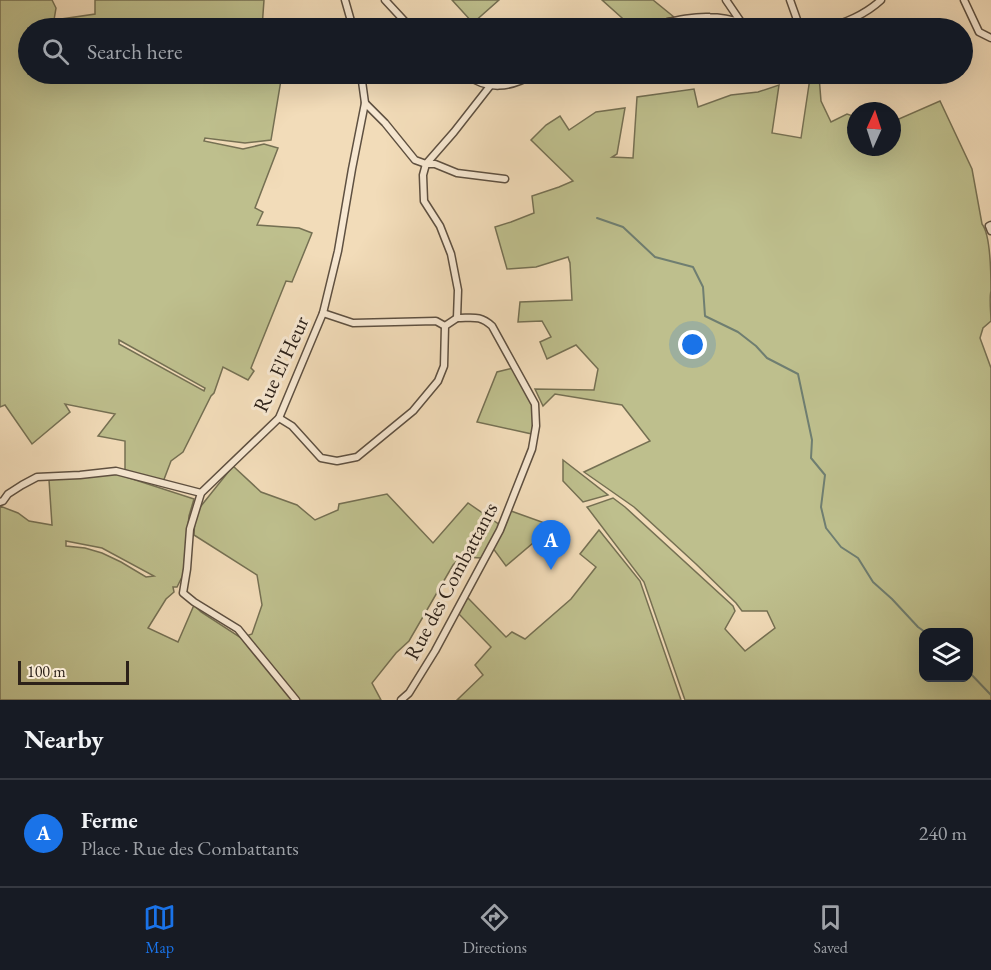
<!DOCTYPE html>
<html lang="en">
<head>
<meta charset="utf-8">
<style>
	body { margin:0; font-family:"EB Garamond",serif; background:#20242c; color:#f1f3f6 }
	.controls { position:absolute; right:18px; bottom:18px; display:grid; overflow:hidden; border-radius:12px; box-shadow:0 6px 24px #0002 }
	.controls button { width:54px; height:54px; display:grid; place-items:center; padding:0; border:0; border-bottom:2px solid #363941; background:#171b24; color:#f1f3f6; font:30px sans-serif }
	.compass { position:absolute; left:847px; top:102px; width:54px; height:54px; border-radius:50%; background:#171b24; box-shadow:0 6px 24px #0002; rotate:3deg }
	.scale { position:absolute; left:18px; bottom:15px; width:111px; box-sizing:border-box; padding-left:6px; border:3px solid #2c2119; border-top:0; font-size:16px; line-height:21px; white-space:nowrap; color:#2c2119; -webkit-text-stroke:4px #f7e8d2; paint-order:stroke }
	.you { position:absolute; left:693px; top:345px; width:21px; height:21px; margin:-15px; border:4px solid #fff; border-radius:50%; background:#1a73e8; box-shadow:0 0 0 9px #1a73e833 }
	.badge { display:grid; place-items:center; width:39px; height:39px; border-radius:50%; background:#1a73e8; color:#fff; font-size:20px; font-weight:700 }
	.pin { position:absolute; translate:-50% -50px; filter:drop-shadow(0 2px 3px #0008) }
	.pin::after { content:''; position:absolute; top:32px; width:21px; height:18px; background:inherit; clip-path:polygon(0 0,100% 0,50% 100%) }
	.list { margin:0; padding:0; list-style:none }
	h2 { display:flex; justify-content:space-between; align-items:center; height:78px; margin:0; padding:0 24px; font-size:26px }
	h2 small { font-size:20px; font-weight:400; color:#9ea1a6 }
	.list li { display:grid; grid-template-columns:39px 1fr auto; gap:18px; align-items:center; box-sizing:border-box; height:108px; padding:0 24px; border-top:2px solid #363941 }
	.list b { display:block; font-size:22px; white-space:nowrap }
	.list p { margin:0; font-size:20px; white-space:nowrap; color:#9ea1a6 }
	.list em { font-size:20px; font-style:normal; color:#9ea1a6 }
	.icon { flex:none; width:33px; height:33px; fill:none; stroke:currentColor; stroke-width:2; stroke-linecap:round; stroke-linejoin:round }
	.map { position:relative; flex:none; width:991px; height:700px; overflow:hidden }
	.search { position:absolute; background:#171b24; box-shadow:0 6px 24px #0002; left:18px; right:18px; top:18px; height:66px; display:flex; align-items:center; gap:15px; box-sizing:border-box; padding:0 21px; border-radius:33px; color:#9ea1a6; font-size:22px }
	.sheet { height:186px; background:#171b24 }
	nav { display:flex; justify-content:space-around; align-items:center; box-sizing:border-box; height:84px; border-top:2px solid #363941; background:#171b24; font-size:16px; color:#9ea1a6 }
	nav a { display:grid; justify-items:center; gap:3px }
	nav .on { color:#1a73e8 }
	.map>svg:first-child { display:block }
	.green { fill:#bebf8d; stroke:#757053; stroke-width:1.5; fill-rule:evenodd }
	.lines { fill:none; stroke-linecap:round; stroke-linejoin:round }
	.stream { stroke:#6f7e71; stroke-width:2 }
	.street-casing { stroke:#5e5041; stroke-width:9 }
	.street { stroke:#f7e8d2; stroke-width:6 }
	.labels { text-anchor:middle; stroke-width:6; stroke-linejoin:round; paint-order:stroke }
	.street-label { font-size:21px; fill:#2c2119; stroke:#f7e8d2 }
</style>
</head>
<body>
<div class="map">
<svg width="991" height="700" viewBox="0 0 991 700">
	<rect width="100%" height="100%" fill="#f2dcb9"/>
	<filter id="stains"><feTurbulence type="fractalNoise" baseFrequency=".00333" numOctaves="4"/><feColorMatrix values="0 0 0 0 .2 0 0 0 0 .09 0 0 0 0 .02 0 0 0 .5 -.17"/></filter>
	<radialGradient id="worn" r=".72"><stop offset=".6" stop-color="#630" stop-opacity="0"/><stop offset="1" stop-color="#630" stop-opacity=".3"/></radialGradient>
	<g class="green">
		<path d="M0 0H52L56 8 54 20 95 14V0H264L262 28H28V74H282L271 140 245 143 205 138 204 141 243 149 264 144 278 148 255 208 263 212 257 225 299 228 312 233 292 282 286 281 251 368 254 371 248 380 223 367 214 393 211 396 183 452 171 461 163 482 125 470V441L98 436 115 414 65 404 70 412 32 444 5 405 0 407ZM119 340 205 388 204 391 119 344Z"/>
		<path d="M452 0H499L473 23Z"/>
		<path d="M602 0H653L674 17 631 26Z"/>
		<path d="M819 76 821 101 831 122 847 114 856 117V147H892V118L899 119 940 101 972 169 982 224C991 235 991 274 991 291 989 298 991 313 991 321L983 328 980 338 991 368V700H685L644 582 587 507 613 498 625 507 733 606 735 611 725 629 745 651 775 628 767 611H742L736 603 696 564 634 507 584 472 650 441 622 405 555 394 543 406 535 389 594 390 598 369 576 345 547 359 540 342 551 337 542 321 518 322 520 302 572 300 570 263 568 257 536 267 507 269 495 227 511 222 534 213 532 196 559 187 573 181 531 140 546 125 560 116 569 130 596 112 625 108 617 154 612 157 633 158 637 97 694 89 698 107 731 95 758 92 779 85 772 133 801 138 810 78ZM924 632H968V678H924Z"/>
		<path d="M513 368 534 406 532 434 477 422 497 372Z"/>
		<path d="M563 460 608 495 583 502 563 481Z"/>
		<path d="M233 466 261 492 297 505 315 520 338 510 339 504 387 494 433 543 468 503 500 525 482 558 461 557 453 565 409 641 396 653 372 683 381 700H0V506L18 513 29 521 52 525 49 480 114 473 194 499 189 516 183 575 177 587H173L174 592 166 599 148 628 178 642 194 605 201 612 241 638 252 634 262 605 257 575 194 535 195 517 201 506ZM66 541 102 548 154 576 146 577 121 562 102 553 85 548 66 546Z"/>
		<path d="M511 511 553 526 506 566 492 547Z"/>
		<path d="M599 530 640 581 681 700H457L483 675 475 665 491 647 457 612 466 596 506 637 512 632 525 639 571 599 596 567 580 554Z"/>
	</g>
	<g class="lines">
		<g class="stream">
			<path d="M597 218 623 227 655 257 693 267 703 287 705 316 738 332 756 346 767 358 798 374 812 440 811 458 825 475 821 507 826 528 841 547 858 558 873 582 892 599 918 627 925 632"/>
			<path d="M968 671 991 695"/>
		</g>
		<defs>
			<g id="street">
				<path d="M345 0 353 28"/>
				<path d="M385 0 411 28"/>
				<path d="M726 0 741 22"/>
				<path d="M790 0 800 28"/>
				<path d="M964 0 979 32 991 38"/>
				<path d="M640 28C663 24 687 16 710 17 728 17 745 24 762 28"/>
				<path d="M824 28C844 24 866 14 881 0"/>
				<path d="M465 74C488 91 510 88 534 74"/>
				<path d="M365 103 385 123 415 160 426 164H435L457 173 505 179"/>
				<path d="M991 225 989 226 991 231"/>
				<path d="M323 313 353 323 436 321 445 326"/>
				<path d="M279 418 292 426 321 458 337 461 357 457 413 411 438 381 444 366 445 326 457 318"/>
				<path d="M0 502 3 501 8 494 22 485 37 477 80 475 116 471 201 493"/>
				<path d="M296 700 238 629 194 602 183 593 187 569 190 529 201 493 279 418 323 313 338 251 352 169 365 103 361 74"/>
				<path d="M401 700 409 693 435 651 500 530 532 449 536 426 535 404 492 326C480 315 473 318 457 318L458 290 451 254 440 226 424 201 423 175 426 164 454 132 490 86"/>
			</g>
		</defs>
		<use href="#street" class="street-casing"/>
		<use href="#street" class="street"/>
	</g>
	<g class="labels">
		<g class="street-label">
			<text transform="translate(281 364) rotate(-65)" y="7">Rue El'Heur</text>
			<text transform="translate(451 581) rotate(-62)" y="7">Rue des Combattants</text>
		</g>
	</g>
	<rect width="100%" height="100%" filter="url(#stains)"/>
	<rect width="100%" height="100%" fill="url(#worn)"/>
</svg>
<div class="controls">
<button><svg class="icon" aria-label="layers" viewBox="0 0 24 24"><path d="M12 4l9 5-9 5-9-5zM3 14l9 5 9-5"/></svg></button>
</div>
<svg class="compass" viewBox="-18 -18 36 36"><path d="M0-13l5 13h-10z" fill="#e53935"/><path d="M0 13l5-13h-10z" fill="#9ea1a6"/></svg>
<div class="scale">100 m</div>
<div class="you"></div>
<div class="pin badge" style="left:551px;top:570px">A</div>
<div class="search"><svg class="icon" aria-label="search" viewBox="0 0 24 24"><circle cx="10" cy="10" r="6"/><path d="M15 15l6 6"/></svg>Search here</div>
</div>
<section class="sheet">
<h2>Nearby<small></small></h2>
<ul class="list">
<li><span class="badge">A</span><div><b>Ferme</b><p>Place · Rue des Combattants</p></div><em>240 m</em></li>
</ul>
</section>
<nav>
<a class="on"><svg class="icon" aria-label="map" viewBox="0 0 24 24"><path d="M3 6l6-2 6 2 6-2v14l-6 2-6-2-6 2zM9 4v14M15 6v14"/></svg>Map</a>
<a><svg class="icon" aria-label="directions" viewBox="0 0 24 24"><path d="M12 3l9 9-9 9-9-9zM9 14v-3h6M13 9l2 2-2 2"/></svg>Directions</a>
<a><svg class="icon" aria-label="saved" viewBox="0 0 24 24"><path d="M7 4h10v16l-5-4-5 4z"/></svg>Saved</a>
</nav>
</body>
</html>
